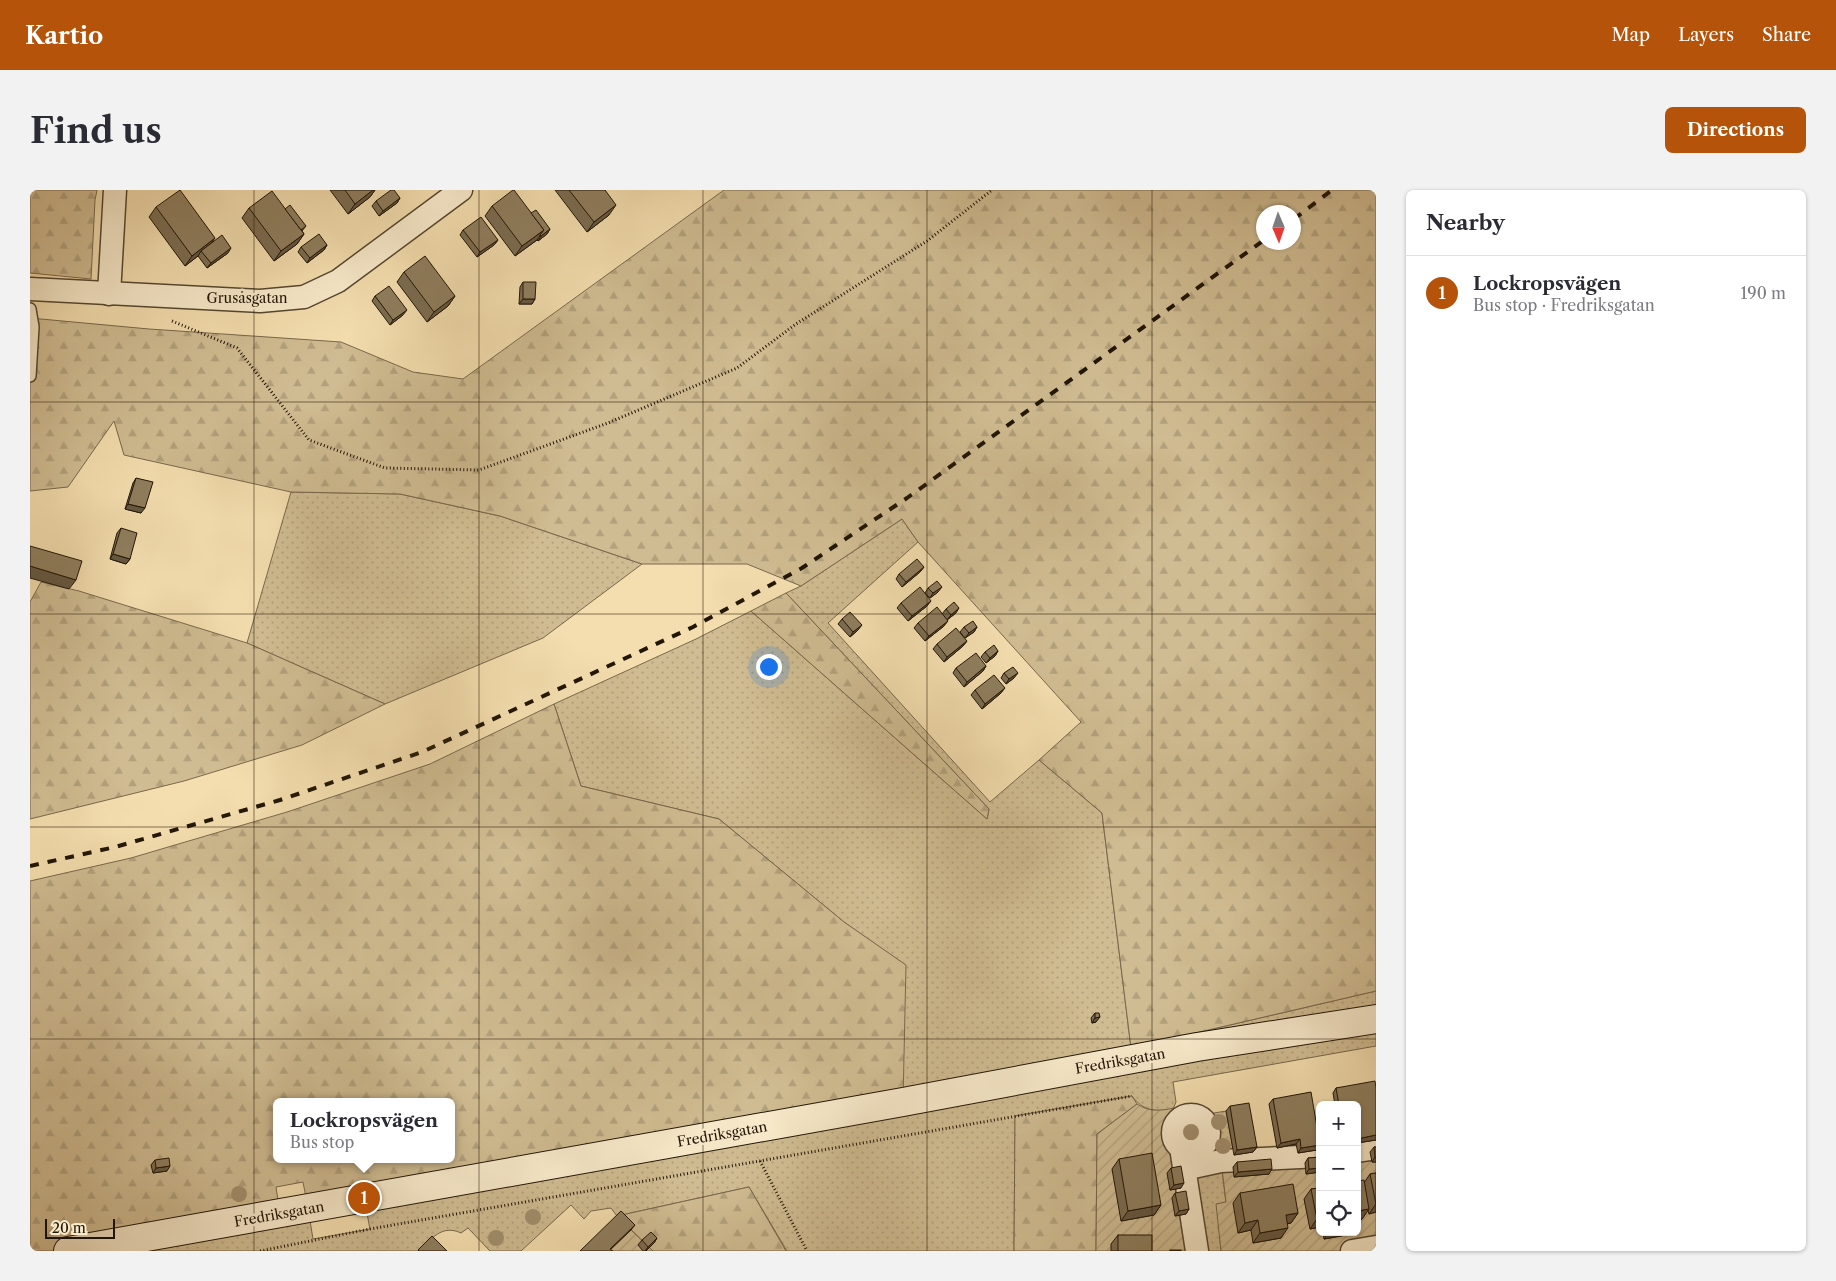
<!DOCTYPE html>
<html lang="en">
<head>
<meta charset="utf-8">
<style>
	body { margin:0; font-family:"Libre Caslon Text",serif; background:#f2f2f3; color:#2b2b33 }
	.controls { position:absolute; right:15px; bottom:15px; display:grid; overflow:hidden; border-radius:8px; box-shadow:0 1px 4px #0004 }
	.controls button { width:45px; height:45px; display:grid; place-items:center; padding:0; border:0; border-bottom:1px solid #e1e1e2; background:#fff; color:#2b2b33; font:25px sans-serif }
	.compass { position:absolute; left:1226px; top:15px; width:45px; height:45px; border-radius:50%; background:#fff; box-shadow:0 1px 4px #0004; rotate:178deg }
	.scale { position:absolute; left:15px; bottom:12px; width:70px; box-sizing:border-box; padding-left:5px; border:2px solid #211506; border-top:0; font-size:14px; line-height:18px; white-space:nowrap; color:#211506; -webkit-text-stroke:4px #f8eacb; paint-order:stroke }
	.you { position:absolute; left:738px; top:476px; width:18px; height:18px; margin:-12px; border:4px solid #fff; border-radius:50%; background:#1a73e8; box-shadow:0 0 0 8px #1a73e833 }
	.badge { display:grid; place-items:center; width:32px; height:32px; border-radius:50%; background:#b45309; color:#fff; font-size:16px; font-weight:700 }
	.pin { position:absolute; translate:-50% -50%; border:2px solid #fff; box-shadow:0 1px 5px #0006 }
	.popup { position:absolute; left:243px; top:908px; width:182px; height:65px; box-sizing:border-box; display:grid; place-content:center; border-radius:8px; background:#fff; filter:drop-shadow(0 1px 4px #0005); font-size:16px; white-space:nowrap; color:#7c7c81 }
	.popup b { font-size:19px; color:#2b2b33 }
	.popup::after { content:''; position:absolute; left:50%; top:100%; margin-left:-10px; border:10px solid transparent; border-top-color:#fff }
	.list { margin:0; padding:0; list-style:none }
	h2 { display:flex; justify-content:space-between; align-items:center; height:65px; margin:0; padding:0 20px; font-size:21px }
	h2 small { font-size:16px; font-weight:400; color:#7c7c81 }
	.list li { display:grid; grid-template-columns:32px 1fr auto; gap:15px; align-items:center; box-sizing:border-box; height:75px; padding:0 20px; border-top:1px solid #e1e1e2 }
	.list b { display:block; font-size:19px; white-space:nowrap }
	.list p { margin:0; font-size:16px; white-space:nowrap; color:#7c7c81 }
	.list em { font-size:16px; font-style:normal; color:#7c7c81 }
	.icon { flex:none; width:28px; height:28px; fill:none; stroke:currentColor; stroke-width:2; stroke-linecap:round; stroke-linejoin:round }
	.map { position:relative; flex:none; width:1346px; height:1061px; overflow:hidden; border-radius:8px }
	header { display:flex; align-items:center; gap:30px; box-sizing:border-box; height:70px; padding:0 25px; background:#b45309; color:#fff }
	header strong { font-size:24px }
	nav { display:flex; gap:28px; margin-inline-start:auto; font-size:18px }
	.intro { display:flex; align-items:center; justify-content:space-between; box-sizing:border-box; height:120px; padding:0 30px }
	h1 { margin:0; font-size:35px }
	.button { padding:12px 22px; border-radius:8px; background:#b45309; color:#fff; font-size:18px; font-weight:700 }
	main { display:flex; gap:30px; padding:0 30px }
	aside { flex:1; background:#fff; border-radius:8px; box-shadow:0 1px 4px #0004 }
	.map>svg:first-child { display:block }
	.grass { fill:url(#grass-dots); stroke:#78684c }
	.forest { fill:url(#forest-firs); stroke:#78684c; fill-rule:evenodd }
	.garden { fill:url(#garden-furrows); stroke:#78684c }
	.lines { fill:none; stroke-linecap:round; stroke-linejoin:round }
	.lane-casing { stroke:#564730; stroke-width:14 }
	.street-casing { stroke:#564730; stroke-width:25 }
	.secondary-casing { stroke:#211506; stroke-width:30 }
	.path { stroke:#211506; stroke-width:3; stroke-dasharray:1 2.5; stroke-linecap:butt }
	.lane { stroke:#f8eacb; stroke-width:11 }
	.street { stroke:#f8eacb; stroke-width:22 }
	.secondary { stroke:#f8eacb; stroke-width:28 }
	.rail { stroke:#211506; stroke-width:4; stroke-dasharray:9 9; stroke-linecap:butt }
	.tree { fill:#a28f6d }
	.wall { fill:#7b6c51; stroke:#211506 }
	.shaded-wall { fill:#645842; stroke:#211506 }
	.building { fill:#8f7e5e; stroke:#211506 }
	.grid { fill:none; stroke:#211506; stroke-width:1; stroke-opacity:0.55 }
	.labels { text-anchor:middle; stroke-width:5; stroke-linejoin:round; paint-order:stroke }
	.street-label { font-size:14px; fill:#211506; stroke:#f8eacb }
</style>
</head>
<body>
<header>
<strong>Kartio</strong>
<nav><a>Map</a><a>Layers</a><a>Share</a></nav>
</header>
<div class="intro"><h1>Find us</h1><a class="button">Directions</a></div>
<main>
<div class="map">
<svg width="1346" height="1061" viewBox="0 0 1346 1061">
	<defs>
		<pattern id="grass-dots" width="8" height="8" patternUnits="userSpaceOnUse" patternTransform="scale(1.25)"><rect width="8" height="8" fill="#d0bc92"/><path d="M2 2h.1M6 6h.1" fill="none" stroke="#b2a17c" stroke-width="1.8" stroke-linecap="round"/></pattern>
		<pattern id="forest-firs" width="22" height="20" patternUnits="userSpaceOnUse" patternTransform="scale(1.25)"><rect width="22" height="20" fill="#d0bc92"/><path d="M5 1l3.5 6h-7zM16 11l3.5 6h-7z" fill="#b2a17c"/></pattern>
		<pattern id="garden-furrows" width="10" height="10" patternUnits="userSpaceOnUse" patternTransform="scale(1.25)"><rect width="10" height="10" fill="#d0bc92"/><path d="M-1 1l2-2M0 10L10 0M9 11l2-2" fill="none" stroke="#b2a17c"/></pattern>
	</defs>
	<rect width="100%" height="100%" fill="#f4deaf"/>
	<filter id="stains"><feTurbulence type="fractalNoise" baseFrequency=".004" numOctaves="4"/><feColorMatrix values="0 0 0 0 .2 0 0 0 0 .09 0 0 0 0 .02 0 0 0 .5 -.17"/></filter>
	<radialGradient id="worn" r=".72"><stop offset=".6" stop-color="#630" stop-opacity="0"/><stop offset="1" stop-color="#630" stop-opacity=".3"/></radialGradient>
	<g class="grass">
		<path d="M261 302 370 304 470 326 612 374 513 448 355 514 217 453Z"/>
		<path d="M872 329 888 352 798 433 960 612 1009 570 1072 623 1101 858 1346 801V856L1143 892 1146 912 1143 919C1125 922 1113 921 1102 906L985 926 984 1061H757L719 997 587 1026 581 1018 561 1021 554 1029 541 1015 491 1061H460L438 1038 431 1043C412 1034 401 1049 389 1061H38L278 1018 283 1049 340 1039 334 1008 875 775 814 732 689 629 551 596 524 514 666 449 721 421 957 629 959 619 756 403 771 396Z"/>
		<path d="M1196 921 1205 971H1191L1196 1013 1187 1014 1191 1061H1167L1154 979 1182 973 1177 952C1171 959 1163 965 1153 959 1131 945 1150 917 1173 929L1172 925Z"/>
	</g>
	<g class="forest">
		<path d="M0 0H67L65 10 61 89 0 83Z"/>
		<path d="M694 0H1346V801L1101 858 1072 623 1009 570 1051 532 888 352 872 329 771 396 717 374H612L470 326 370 304 261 302 94 265 84 231 38 297 0 301V128L119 139 311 152 383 182 433 189ZM1234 22H1264V52H1234Z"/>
		<path d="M11 392 49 401 217 453 355 514 272 555 154 591 0 629V412Z"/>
		<path d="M756 403 959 619 957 629 721 421Z"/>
		<path d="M524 514 551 596 689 629 814 732 876 775 873 912 278 1018 273 992 246 997 250 1023 38 1061H0V691L101 668 257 622 400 574ZM246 912H422V969H246Z"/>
		<path d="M1102 906 1107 914 1067 944 1066 1061H984L985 926Z"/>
		<path d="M719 997 756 1061H623L587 1026Z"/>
	</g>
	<g class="garden">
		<path d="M1107 914C1119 922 1130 921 1144 918L1147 932 1143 944 1147 955 1167 1061H1066L1067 944Z"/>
		<path d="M1346 958V1057L1322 1061H1191L1186 1014 1196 1012 1191 971 1290 966V1042H1327V961Z"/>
		<path d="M601 1040 623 1061H579Z"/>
	</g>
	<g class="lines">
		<defs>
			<path id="lane" d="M0 119 3 137 0 186"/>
			<g id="street">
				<path d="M0 99 230 111 274 107 308 91 431 0"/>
				<path d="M79 104 85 0"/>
				<circle cx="1161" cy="943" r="18"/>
				<path d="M1327 961 1346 958"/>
				<path d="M1152 964 1167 1061"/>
				<path d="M1154 979 1191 971 1290 966"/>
				<path d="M1322 1061 1346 1057"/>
			</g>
			<path id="secondary" d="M38 1061 873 912 1167 857 1346 829"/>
		</defs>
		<use href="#lane" class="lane-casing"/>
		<use href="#street" class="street-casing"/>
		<use href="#secondary" class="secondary-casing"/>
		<g class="path">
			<path d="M142 131 207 158 279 250 355 278 449 280 578 233 707 178 766 134 897 51 962 0"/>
			<path d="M730 971 777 1061"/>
			<path d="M230 1061 340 1039 1102 906"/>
		</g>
		<use href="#lane" class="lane"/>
		<use href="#street" class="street"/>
		<use href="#secondary" class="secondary"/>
		<g class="rail">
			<path d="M1264 29 1302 0"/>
			<path d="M0 676 85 657 250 610 392 562 663 437 772 378 877 308 1234 50"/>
		</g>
	</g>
	<g class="tree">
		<circle cx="1189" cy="932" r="8"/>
		<circle cx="1161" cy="942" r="8"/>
		<circle cx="1193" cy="956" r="8"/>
		<circle cx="209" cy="1004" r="8"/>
		<circle cx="503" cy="1027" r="8"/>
		<circle cx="466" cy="1048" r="8"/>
	</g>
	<g class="wall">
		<path d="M300 0H345L340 7 318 24Z"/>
		<path d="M525 0H575L579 25 557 42Z"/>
		<path d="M370 8 367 13 349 26 342 16 346 11Z"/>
		<path d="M462 16 501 23 520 39 517 44 508 51 507 50 485 66 455 26Z"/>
		<path d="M126 17 181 54 198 63 177 78 168 66 155 76 119 27Z"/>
		<path d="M219 18 255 19 276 36 272 41 274 44 267 54 244 71 212 28Z"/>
		<path d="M433 40 468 50 464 55 447 67 430 45Z"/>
		<path d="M297 55 294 60 277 73 268 62 271 57Z"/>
		<path d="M374 82 425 106 418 116 397 132 367 92Z"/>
		<path d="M493 92 505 109 502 114H489L490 97Z"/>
		<path d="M345 106 373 125 360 135 342 111Z"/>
		<path d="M106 288 111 323 95 319 103 293Z"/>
		<path d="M91 338 100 369 96 374 80 369 87 343Z"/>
		<path d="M894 377 890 382 872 397 866 389 869 384Z"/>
		<path d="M898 398 908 402 900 408 895 403Z"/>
		<path d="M871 413 897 416 878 431 867 418Z"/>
		<path d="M916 419 926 423 917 430 912 424Z"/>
		<path d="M812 429 828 440 820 447 808 434Z"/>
		<path d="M888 433 914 436 895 451 884 438Z"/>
		<path d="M934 437H947L944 442 935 448 930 442Z"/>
		<path d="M937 451 933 456 914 472 903 459 907 454Z"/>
		<path d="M968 461 965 466 956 473 951 467 955 462Z"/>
		<path d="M956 476 953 481 934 497 923 483 926 478Z"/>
		<path d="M974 483 984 488 976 494 971 488Z"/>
		<path d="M945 500 971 503 952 519 941 505Z"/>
		<path d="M1065 823 1066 832 1062 833 1061 828Z"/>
		<path d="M1306 898H1346V950L1327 953V915H1305L1303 903Z"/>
		<path d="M1243 909 1290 951V955L1287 960 1268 963 1266 954 1247 958 1239 914Z"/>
		<path d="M1200 916 1227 957 1223 962 1204 965 1196 921Z"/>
		<path d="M1344 957H1346V972H1342L1340 962Z"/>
		<path d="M1290 967V982L1276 984 1275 973 1278 968Z"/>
		<path d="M1089 969 1131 1015 1124 1025 1091 1031 1082 979Z"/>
		<path d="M125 970 137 981 123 983 121 975Z"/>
		<path d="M1207 972 1239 984 1204 987 1203 977Z"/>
		<path d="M1141 978 1151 998 1140 1000 1137 983Z"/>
		<path d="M1346 983V1022L1339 1024 1338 1020 1332 1029 1328 1030 1329 1034 1327 1037V991L1334 993 1340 984Z"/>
		<path d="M1290 998V1037L1280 1039 1274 1009 1281 999Z"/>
		<path d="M1145 1003 1159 1019 1156 1024 1145 1026 1142 1008Z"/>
		<path d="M1210 1003 1268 1023 1261 1033 1257 1034 1251 1048 1223 1053 1221 1040 1208 1043 1203 1013Z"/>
		<path d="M1293 1042H1323L1322 1044 1294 1049Z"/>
		<path d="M1088 1045 1122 1061H1081V1054Z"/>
		<path d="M627 1048 624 1053 616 1061H613L608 1055 612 1050Z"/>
	</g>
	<g class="shaded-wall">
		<path d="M343 0H345L340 7 318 24 325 14Z"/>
		<path d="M370 8 367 13 349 26 353 21Z"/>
		<path d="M586 15 579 25 557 42 564 32Z"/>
		<path d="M520 39 517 44 508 51 511 46Z"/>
		<path d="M514 40 507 50 485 66 492 56Z"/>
		<path d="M274 44 267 54 244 71 251 61Z"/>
		<path d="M185 48 178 58 171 61 168 66 155 76 162 66Z"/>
		<path d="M468 50 464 55 447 67 450 62Z"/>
		<path d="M297 55 294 60 277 73 280 68Z"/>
		<path d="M201 58 198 63 177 78 181 73Z"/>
		<path d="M425 106 418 116 397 132 404 122Z"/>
		<path d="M493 109H505L502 114H489Z"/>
		<path d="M377 120 373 125 360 135 363 130Z"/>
		<path d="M98 314 115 318 111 323 95 319Z"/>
		<path d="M83 364 100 369 96 374 80 369Z"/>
		<path d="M0 376 46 390 39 399 0 388Z"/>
		<path d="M894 377 890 382 872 397 876 392Z"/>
		<path d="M912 397 908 402 900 408 903 403Z"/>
		<path d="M901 411 897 416 878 431 882 426Z"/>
		<path d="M929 418 926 423 917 430 921 425Z"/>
		<path d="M918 431 914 436 895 451 899 446Z"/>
		<path d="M832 435 828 440 820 447 823 442Z"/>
		<path d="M947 437 944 442 935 448 939 443Z"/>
		<path d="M937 451 933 456 914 472 917 467Z"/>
		<path d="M968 461 965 466 956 473 960 468Z"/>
		<path d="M956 476 953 481 934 497 937 492Z"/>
		<path d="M988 483 984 488 976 494 979 489Z"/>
		<path d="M975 498 971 503 952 519 955 514Z"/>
		<path d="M1070 827 1066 832 1062 833 1065 828Z"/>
		<path d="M1346 945V950L1327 953V949Z"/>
		<path d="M1270 949 1266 954 1247 958 1251 953Z"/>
		<path d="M1290 955 1287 960 1268 963 1271 958Z"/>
		<path d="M1227 957 1223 962 1204 965 1207 960Z"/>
		<path d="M1345 967H1346V972H1342Z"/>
		<path d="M140 976 137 981 123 983 126 978Z"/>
		<path d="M1290 978V982L1276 984 1279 979Z"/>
		<path d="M1242 979 1239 984 1204 987 1208 982Z"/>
		<path d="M1154 993 1151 998 1140 1000 1144 995Z"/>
		<path d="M1346 1014V1022L1339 1024Z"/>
		<path d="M1131 1015 1124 1025 1091 1031 1098 1021Z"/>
		<path d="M1159 1019 1156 1024 1145 1026 1149 1021Z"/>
		<path d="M1339 1019 1332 1029 1327 1030V1021Z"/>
		<path d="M1268 1023 1261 1033 1249 1035 1256 1025Z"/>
		<path d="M1290 1028V1037L1280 1039 1287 1029Z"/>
		<path d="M1228 1030 1221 1040 1208 1043 1215 1033Z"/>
		<path d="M605 1035 601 1040 579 1061 580 1059Z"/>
		<path d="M1258 1038 1251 1048 1223 1053 1230 1043Z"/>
		<path d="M1299 1042H1323L1322 1044 1294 1049Z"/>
		<path d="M627 1048 624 1053 615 1061 618 1057Z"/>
	</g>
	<g class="building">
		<path d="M150 0 185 48 162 66 126 17Z"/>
		<path d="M315 0H343L325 14Z"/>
		<path d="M361 0H364L370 8 353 21 346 11Z"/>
		<path d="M483 0H484L514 40 492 56 462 16Z"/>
		<path d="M539 0H575L586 15 564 32Z"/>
		<path d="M242 1 274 44 251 61 219 18Z"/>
		<path d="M260 15 276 36 271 40 255 19Z"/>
		<path d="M506 20 520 39 511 46 510 45 514 40 501 23Z"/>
		<path d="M451 27 468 50 450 62 433 40Z"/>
		<path d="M289 44 297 55 280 68 271 57Z"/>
		<path d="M192 45 201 58 181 73 171 61Z"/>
		<path d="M395 66 425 106 404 122 374 82Z"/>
		<path d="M493 92H506L505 109H493Z"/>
		<path d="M359 96 377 120 363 130 345 106Z"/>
		<path d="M106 288 123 292 115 318 98 314Z"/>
		<path d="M91 338 107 343 100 369 83 364Z"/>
		<path d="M0 356 52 371 46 390 0 376Z"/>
		<path d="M887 369 894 377 876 392 869 384Z"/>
		<path d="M907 391 912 397 903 403 898 398Z"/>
		<path d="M890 397 901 411 882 426 871 413Z"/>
		<path d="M924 412 929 418 921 425 916 419Z"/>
		<path d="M907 417 918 431 899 446 888 433Z"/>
		<path d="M820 422 832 435 823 442 812 429Z"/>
		<path d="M943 431 947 437 939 443 934 437Z"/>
		<path d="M926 438 937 451 917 467 907 454Z"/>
		<path d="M964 455 968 461 960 468 955 462Z"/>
		<path d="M946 463 956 476 937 492 926 478Z"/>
		<path d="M983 477 988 483 979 489 974 483Z"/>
		<path d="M964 485 975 498 955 514 945 500Z"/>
		<path d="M1065 823H1069L1070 827 1065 828Z"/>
		<path d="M1345 891 1346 898V945L1327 949V915H1309L1306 898Z"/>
		<path d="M1281 902 1290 955 1271 958 1270 949 1251 953 1243 909Z"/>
		<path d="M1219 913 1227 957 1207 960 1200 916Z"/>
		<path d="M1344 957H1346V967H1345Z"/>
		<path d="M1122 963 1131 1015 1098 1021 1089 969Z"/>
		<path d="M1290 967V978L1279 979 1278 968Z"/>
		<path d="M139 968 140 976 126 978 125 970Z"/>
		<path d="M1241 969 1242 979 1208 982 1207 972Z"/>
		<path d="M1151 976 1154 993 1144 995 1141 978Z"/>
		<path d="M1346 983V1014L1340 984Z"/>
		<path d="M1334 990 1339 1019 1327 1021V991Z"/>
		<path d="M1263 994 1268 1023 1256 1025 1258 1038 1230 1043 1228 1030 1215 1033 1210 1003Z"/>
		<path d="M1290 998V1028L1287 1029 1281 999Z"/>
		<path d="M1156 1001 1159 1019 1149 1021 1145 1003Z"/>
		<path d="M591 1021 605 1035 580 1059 583 1061H550Z"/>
		<path d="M1327 1024 1329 1034 1327 1035Z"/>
		<path d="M621 1042 627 1048 618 1057 612 1050Z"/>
		<rect x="1088" y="1045" width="34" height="16"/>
		<path d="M402 1046 417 1061H389L388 1060Z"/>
		<rect x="1140" y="1060" width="11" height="1"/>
	</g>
	<path class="grid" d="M224 0V1061M449 0V1061M673 0V1061M897 0V1061M1122 0V1061M0 212H1346M0 424H1346M0 637H1346M0 849H1346"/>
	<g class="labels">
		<g class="street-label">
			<text x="217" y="113">Grusåsgatan</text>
			<text transform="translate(1090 871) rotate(-10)" y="5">Fredriksgatan</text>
			<text transform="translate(692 944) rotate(-10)" y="5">Fredriksgatan</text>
			<text transform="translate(249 1024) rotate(-10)" y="5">Fredriksgatan</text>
		</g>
	</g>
	<rect width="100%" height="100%" filter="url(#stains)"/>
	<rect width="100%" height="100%" fill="url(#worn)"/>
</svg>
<div class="controls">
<button>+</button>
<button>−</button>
<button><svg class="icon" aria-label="locate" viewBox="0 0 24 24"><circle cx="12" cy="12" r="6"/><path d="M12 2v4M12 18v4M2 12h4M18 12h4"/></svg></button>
</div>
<svg class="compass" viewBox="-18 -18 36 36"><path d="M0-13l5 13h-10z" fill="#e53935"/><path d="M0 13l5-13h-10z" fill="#7c7c81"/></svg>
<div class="scale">20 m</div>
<div class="you"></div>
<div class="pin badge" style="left:334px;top:1008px">1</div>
<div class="popup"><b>Lockropsvägen</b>Bus stop</div>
</div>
<aside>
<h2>Nearby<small></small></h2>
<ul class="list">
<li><span class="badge">1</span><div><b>Lockropsvägen</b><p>Bus stop · Fredriksgatan</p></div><em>190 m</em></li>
</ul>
</aside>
</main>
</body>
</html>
